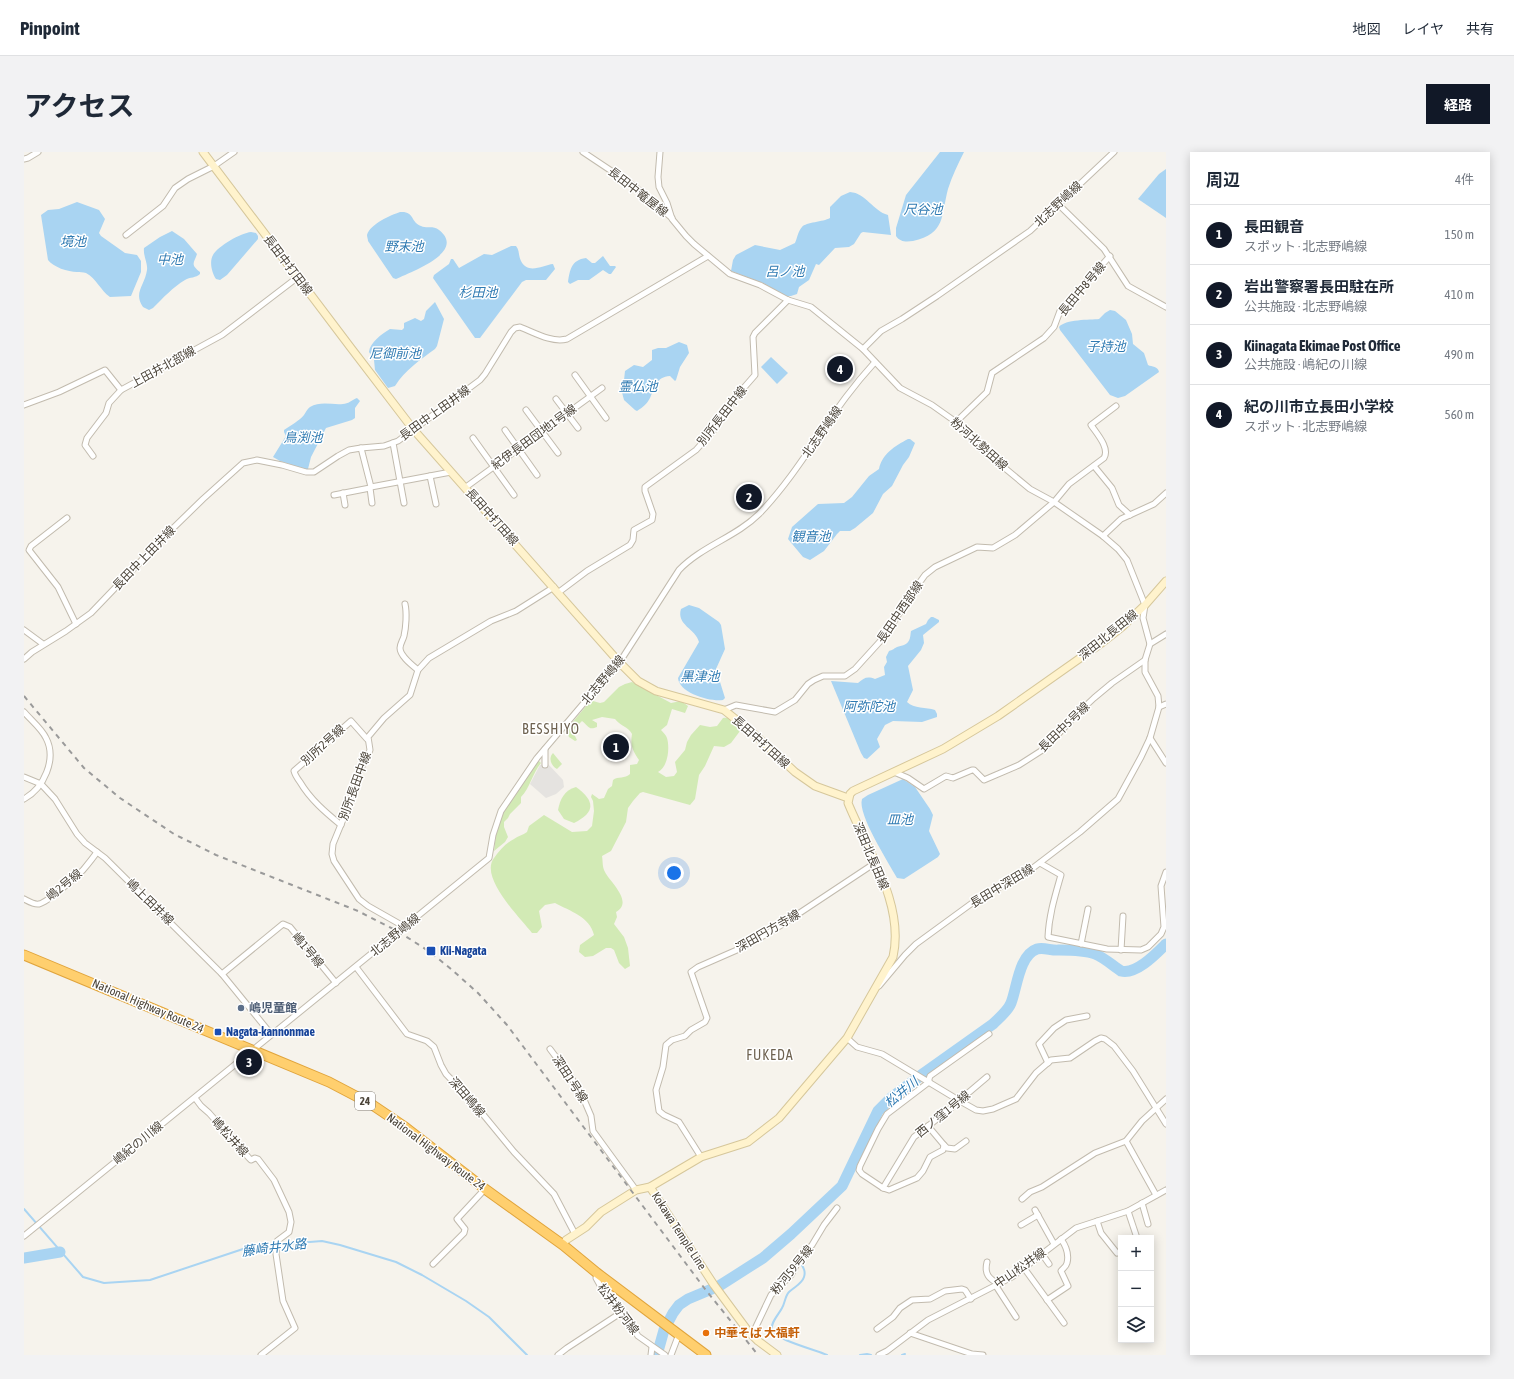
<!DOCTYPE html>
<html lang="ja">
<head>
<meta charset="utf-8">
<style>
	body { margin:0; font-family:"Asap Condensed","Noto Sans JP",sans-serif; background:#f2f2f3; color:#1f2937 }
	.controls { position:absolute; right:12px; bottom:12px; display:grid; overflow:hidden; border-radius:0px; box-shadow:0 2px 10px #0003 }
	.controls button { width:36px; height:36px; display:grid; place-items:center; padding:0; border:0; border-bottom:1px solid #e0e1e3; background:#fff; color:#1f2937; font:20px sans-serif }
	.you { position:absolute; left:650px; top:721px; width:14px; height:14px; margin:-10px; border:3px solid #fff; border-radius:50%; background:#1a73e8; box-shadow:0 0 0 6px #1a73e833 }
	.badge { display:grid; place-items:center; width:26px; height:26px; border-radius:50%; background:#111827; color:#fff; font-size:13px; font-weight:700 }
	.pin { position:absolute; translate:-50% -50%; border:2px solid #fff; box-shadow:0 1px 4px #0006 }
	.list { margin:0; padding:0; list-style:none }
	h2 { display:flex; justify-content:space-between; align-items:center; height:52px; margin:0; padding:0 16px; font-size:17px }
	h2 small { font-size:13px; font-weight:400; color:#747a83 }
	.list li { display:grid; grid-template-columns:26px 1fr auto; gap:12px; align-items:center; box-sizing:border-box; height:60px; padding:0 16px; border-top:1px solid #e0e1e3 }
	.list b { display:block; font-size:15px; white-space:nowrap }
	.list p { margin:0; font-size:13px; white-space:nowrap; color:#747a83 }
	.list em { font-size:13px; font-style:normal; color:#747a83 }
	.icon { flex:none; width:22px; height:22px; fill:none; stroke:currentColor; stroke-width:2; stroke-linecap:round; stroke-linejoin:round }
	.map { position:relative; flex:none; width:1142px; height:1203px; overflow:hidden; border-radius:0px }
	header { display:flex; align-items:center; gap:24px; box-sizing:border-box; height:56px; padding:0 20px; background:#fff; border-bottom:1px solid #e0e1e3 }
	header strong { font-size:19px }
	nav { display:flex; gap:22px; margin-inline-start:auto; font-size:14px }
	.intro { display:flex; align-items:center; justify-content:space-between; box-sizing:border-box; height:96px; padding:0 24px }
	h1 { margin:0; font-size:28px }
	.button { padding:10px 18px; border-radius:0px; background:#111827; color:#fff; font-size:14px; font-weight:700 }
	main { display:flex; gap:24px; padding:0 24px }
	aside { flex:1; background:#fff; border-radius:0px; box-shadow:0 2px 10px #0003 }
	.map>svg:first-child { display:block }
	.green { fill:#d2eab5 }
	.parking { fill:#e5e3e0 }
	.water { fill:#a9d4f2 }
	.lines { fill:none; stroke-linecap:round; stroke-linejoin:round }
	.stream { stroke:#a9d4f2; stroke-width:2 }
	.river { stroke:#a9d4f2; stroke-width:11 }
	.street-casing { stroke:#c2bbae; stroke-width:7 }
	.secondary-casing { stroke:#d6c79b; stroke-width:9 }
	.highway-casing { stroke:#e0a43c; stroke-width:11 }
	.street { stroke:#fff; stroke-width:5 }
	.secondary { stroke:#fff3cd; stroke-width:7 }
	.highway { stroke:#ffcf6e; stroke-width:9 }
	.rail { stroke:#9a9a9a; stroke-width:2; stroke-dasharray:5 5; stroke-linecap:butt }
	.transit-dot { fill:#1a4fb4; stroke:#fff; stroke-width:1.5 }
	.service-dot { fill:#5c6f8a; stroke:#fff; stroke-width:1.5 }
	.food-dot { fill:#e8710a; stroke:#fff; stroke-width:1.5 }
	.labels { text-anchor:middle; stroke-width:3; stroke-linejoin:round; paint-order:stroke }
	.shield { fill:#fff; stroke:#817c74; stroke-width:1 }
	.shield-label { font-size:11px; font-weight:bold; fill:#4b4439 }
	.street-label { font-size:12px; fill:#4b4439; stroke:#fff }
	.transit-label { font-size:12px; font-weight:bold; fill:#164399; stroke:#fff; text-anchor:start }
	.service-label { font-size:12px; font-weight:bold; fill:#4e5e75; stroke:#fff; text-anchor:start }
	.food-label { font-size:12px; font-weight:bold; fill:#c56008; stroke:#fff; text-anchor:start }
	.water-label { font-size:13px; font-style:italic; fill:#2e7ab2; stroke:#fff }
	.quarter-label { font-size:14px; letter-spacing:1px; fill:#6e6250; stroke:#fff }
</style>
</head>
<body>
<header>
<strong>Pinpoint</strong>
<nav><a>地図</a><a>レイヤ</a><a>共有</a></nav>
</header>
<div class="intro"><h1>アクセス</h1><a class="button">経路</a></div>
<main>
<div class="map">
<svg width="1142" height="1203" viewBox="0 0 1142 1203">
	<rect width="100%" height="100%" fill="#f6f3ec"/>
	<g class="green">
		<path d="M608 530 647 551 657 549 664 554 661 561 648 557 643 573 637 578C639 580 642 583 643 586 646 596 644 615 634 620L642 625 650 624 653 620 651 610 661 598 663 590 667 583 676 573 686 575 693 574 699 566C709 565 712 570 716 579L707 591 700 595 690 594 681 614 675 623 671 647 666 653 619 640 616 641 609 649 604 656 602 670 587 699 578 704C579 709 578 715 581 720 586 730 610 750 592 760L593 765 590 772 600 785 604 796 606 814 601 817 595 811 590 798 587 796H582L569 804 561 805 555 800 556 793 570 783C566 765 546 759 531 751L521 753 515 759 518 775 513 781H508C496 766 455 725 470 706 475 699 482 691 490 687 494 684 499 683 503 680L505 674 520 663 548 680 563 679 568 674 570 659 569 649 567 645 568 642 575 647 580 646 584 637 588 634 589 628C594 624 601 627 606 622V613L613 612 615 608C609 599 606 594 608 582 605 575 596 574 591 567L578 565 568 568 573 571V575C564 579 564 573 558 569L551 576 549 580 553 588 551 589 545 585 542 578 563 553 569 549 576 551 580 550 595 535 601 532Z"/>
		<path d="M529 601 538 612 533 617C527 614 524 606 529 601Z"/>
		<path d="M515 609 517 611C508 622 506 636 497 645V651L486 662 484 666 480 670V675L484 685 481 690 470 699 472 682 479 661 513 611Z"/>
		<path d="M552 635C571 649 572 660 550 671L540 667 534 658C536 648 540 638 552 635Z"/>
	</g>
	<path class="parking" d="M524 612 539 628 540 635 532 642 522 646 506 632 516 613Z"/>
	<g class="water">
		<path d="M916 0H940C934 12 928 24 924 37 917 63 922 82 889 89 882 90 876 90 872 84V76L882 43Z"/>
		<path d="M1142 17V66L1114 47 1135 22Z"/>
		<path d="M826 40C842 41 849 59 864 63L867 83 839 80 837 81 830 92 825 95 811 96 795 113 792 112 785 128 775 135 773 142 767 144H762L741 132 707 119 709 108 712 103 731 93 756 98 771 91C773 87 774 79 778 75 782 70 799 70 806 66V55L817 44Z"/>
		<path d="M53 50 75 58 81 67 75 81 77 84 101 101 113 103 117 109V120L107 144 86 145C77 139 72 126 62 121 59 120 56 120 53 120 44 120 29 115 24 108L17 63 24 58 35 57Z"/>
		<path d="M376 60C391 59 386 70 397 74 403 77 409 73 415 78 443 100 387 120 372 127L369 126 344 89C344 87 343 85 343 83 346 72 367 63 376 60Z"/>
		<path d="M148 79 160 87 173 102C170 111 166 112 176 120V122C172 126 166 125 161 128 149 135 139 146 129 156L125 158 119 155C109 141 121 133 123 118 124 111 119 104 120 96L136 85Z"/>
		<path d="M227 80 232 81 234 84V87L203 123 196 128 192 127C188 121 185 110 189 103 194 94 217 81 227 80Z"/>
		<path d="M487 94H492C496 99 494 103 497 109 504 123 519 113 529 112L531 117 522 128H502L498 130 456 186H451L409 126 410 123 425 112 427 107H429L435 116 460 102 468 103Z"/>
		<path d="M579 104 586 114H591L592 115 587 122H585L579 118 565 128H554L546 132 544 130C546 118 547 108 562 106L568 111H571Z"/>
		<path d="M411 150 420 167 413 194 411 197C396 208 381 218 371 234L364 236 351 218 350 208 345 200C346 190 358 182 366 177L378 178 380 176V171L391 166 397 169 400 167 402 159Z"/>
		<path d="M1086 158 1091 159 1102 168 1108 182 1109 192 1120 201 1124 213C1128 215 1134 214 1135 220L1101 244 1094 246 1086 243 1036 178 1035 175C1041 167 1066 168 1075 167L1081 161Z"/>
		<path d="M655 190 663 193 665 201 656 215 652 228 651 229 646 224C632 225 631 235 626 246 623 252 619 255 613 259L611 258 600 248 596 233 600 228 601 219 610 213 619 215 628 208V198L634 196H642Z"/>
		<path d="M747 205 764 221 753 232 737 215Z"/>
		<path d="M333 246 336 249 331 256V266L328 268 302 276 287 305 284 317 283 318 256 309 249 305 262 284 260 280V278C267 273 275 269 280 263 282 260 283 257 286 255 296 249 308 253 319 252 324 252 328 248 333 246Z"/>
		<path d="M884 287H886L891 291 885 305 879 313 868 334 859 342 849 361 831 376 826 379H816L813 382 800 399 786 408 779 405 764 387 768 375 794 352 820 351 828 345 845 324 855 317C858 302 871 294 884 287Z"/>
		<path d="M665 453 675 456 695 470 697 473 701 497 692 517 701 546 699 548C686 550 655 541 654 526L675 490C672 477 652 473 657 457Z"/>
		<path d="M907 465H909L915 468V470L899 483 900 491 897 498 884 514 889 538 883 550C890 557 902 555 911 558L913 562V565L898 570 869 569 861 573 853 587 856 595 843 607 840 606 837 601 807 529 834 531C840 526 843 524 851 527L861 523 860 515 863 510 862 505 865 499C869 498 869 497 873 495 875 494 878 494 880 493 887 490 886 484 887 479L902 472 904 468Z"/>
		<path d="M879 627 891 635 906 657 909 663 905 679 916 702 914 705 880 727 873 726C865 711 833 662 838 647L844 643Z"/>
	</g>
	<g class="lines">
		<g class="stream">
			<path d="M0 1057 59 1125 80 1131 126 1128 225 1095 298 1089 316 1093 372 1110 398 1123 442 1149 465 1165 503 1203"/>
			<path d="M776 1110C779 1115 782 1119 780 1125 778 1132 770 1135 765 1140 761 1144 761 1151 758 1156 755 1162 746 1171 748 1178 751 1188 793 1198 803 1203"/>
			<path d="M836 1203 843 1202 847 1203"/>
			<path d="M878 1203 881 1202"/>
		</g>
		<g class="river">
			<path d="M0 1106 36 1100"/>
			<path d="M633 1203 640 1178 649 1161 655 1153 664 1147 695 1134 739 1106 767 1082 818 1034 854 959 867 946 900 921 969 872C975 866 984 859 987 851 993 836 995 803 1013 797 1020 795 1028 799 1035 798 1046 798 1061 798 1071 802 1081 806 1089 814 1097 819 1112 823 1132 802 1142 792"/>
		</g>
		<defs>
			<g id="street">
				<path d="M559 0 610 34 648 66"/>
				<path d="M636 0 634 25 635 35 643 51 648 67 662 84 670 92 706 122 736 133 764 148 787 155 839 197 876 236 908 253 932 270 953 293 1006 337 1030 350 1079 384 1094 397 1103 408 1121 453 1119 466 1126 492 1121 508V520L1134 544 1135 555 1126 586 1117 605 1094 647 1056 680 1001 722 955 746 892 792 881 803 855 834"/>
				<path d="M0 7 4 6 14 0"/>
				<path d="M1034 52 1080 97 1104 134 1142 155"/>
				<path d="M102 83 139 54 151 36 164 27 190 14 210 0"/>
				<path d="M839 197 857 179 878 167 913 144 1006 79 1090 0"/>
				<path d="M551 223 582 266"/>
				<path d="M532 247 554 276"/>
				<path d="M0 253 35 240 81 218 97 238 198 183 274 125"/>
				<path d="M502 258 534 301"/>
				<path d="M932 270 963 240 968 221 1020 186 1030 175 1036 159 1086 104"/>
				<path d="M481 278 513 323"/>
				<path d="M449 286 490 343"/>
				<path d="M369 291 380 351"/>
				<path d="M337 296 347 335"/>
				<path d="M69 304 61 293 63 286 82 261 85 251 97 238"/>
				<path d="M1070 314 1088 336 1095 353 1106 363"/>
				<path d="M406 324 412 352"/>
				<path d="M442 335 578 236"/>
				<path d="M346 336 348 351"/>
				<path d="M319 341 321 353"/>
				<path d="M310 343 346 336 347 335 427 320"/>
				<path d="M43 366 7 394 5 398 34 435 52 472"/>
				<path d="M1079 384 1097 367 1130 352 1142 341"/>
				<path d="M535 440 563 419 606 393 609 388 610 378 628 368 629 362 621 339V335L672 298 689 279 710 247 731 223 729 185 731 181 764 148"/>
				<path d="M381 452C383 461 382 475 380 484 379 488 376 492 376 496 376 504 388 513 394 518"/>
				<path d="M0 478 19 492"/>
				<path d="M1126 492 1142 482"/>
				<path d="M0 507 8 500 42 479 67 461 139 386 179 347 219 311 233 308 258 313 282 320H290L314 304 325 298 337 296 360 294 374 289 456 228 461 222 487 180 491 176 496 175C511 181 528 191 543 187L684 104"/>
				<path d="M1135 555 1142 552"/>
				<path d="M700 558 712 553 751 560 771 548 784 532 790 528 799 524H821L831 517 861 484 888 441 901 423 911 415 953 395 969 396 991 383 1030 350 1045 332 1080 306C1086 296 1073 282 1067 273L1092 254"/>
				<path d="M0 560C7 568 18 577 22 586 33 607 20 636 0 647"/>
				<path d="M1126 586 1142 611"/>
				<path d="M521 597V613"/>
				<path d="M870 620 884 626 900 637 922 624 929 626 948 618H950L960 628 995 613 1020 597 1054 561 1070 546 1088 531 1121 508"/>
				<path d="M0 625 17 632 31 647 53 682 61 691 81 706 198 822 247 882"/>
				<path d="M317 673C301 660 286 647 276 630 273 626 271 623 270 619L327 569 343 587"/>
				<path d="M1016 711 1037 723C1031 744 1025 763 1024 785L1083 797 1117 798 1124 795 1137 782 1140 775 1137 734 1142 720"/>
				<path d="M0 747C4 749 10 753 15 752 24 750 52 725 59 718 64 712 69 706 73 700"/>
				<path d="M381 775 344 754 335 747 310 709 308 702 309 692 325 653 333 624 344 603 346 598 344 585 360 566 386 543 394 518 405 506 467 469 492 459 530 435"/>
				<path d="M1057 792 1064 757"/>
				<path d="M1097 798 1099 764"/>
				<path d="M332 815 383 882 403 889 410 895 417 913 422 922 448 949 490 1000 530 1042 551 1082"/>
				<path d="M198 822 259 772 266 775 312 831"/>
				<path d="M823 886 833 895 858 902 936 949 952 958 959 959 969 957 992 947 1012 921 1027 908 1046 906 1071 889 1077 886 1081 887 1090 894 1109 919 1142 972"/>
				<path d="M526 897 547 925 561 950 567 964 569 979 612 1038"/>
				<path d="M1024 911 1015 892 1030 876 1042 868 1063 864"/>
				<path d="M963 925 937 947 936 949 890 985 859 1036 838 1022 835 1018 836 1014 854 977 863 962 905 930V927L906 924 965 882"/>
				<path d="M171 946 177 954 185 961 225 1006 227 1008 231 1006 234 1007 250 1028 265 1060 267 1070 265 1080 253 1089 252 1102 259 1149 271 1176 237 1203"/>
				<path d="M1102 989 1132 1043"/>
				<path d="M920 993 923 996 931 997 942 989"/>
				<path d="M677 1005 655 970 640 963 635 959 632 938 639 915 642 893 648 888 661 884 667 878 681 870 683 866 667 820 674 815 722 794 759 772 851 711"/>
				<path d="M859 1036 865 1038 893 1026 899 1019 906 1005 919 998 920 993 904 974"/>
				<path d="M998 1047 1006 1040 1018 1035 1071 1001 1102 989 1118 969 1142 947"/>
				<path d="M1118 1051 1124 1072"/>
				<path d="M1011 1058 1030 1092"/>
				<path d="M1104 1059 1113 1086"/>
				<path d="M1073 1069 1077 1081 1093 1101"/>
				<path d="M997 1073 1014 1063"/>
				<path d="M0 1084 465 706 469 683 477 659 513 606 599 505 655 418C678 394 712 385 735 362 769 327 793 284 822 245 831 233 841 221 851 210"/>
				<path d="M1018 1102 1025 1112"/>
				<path d="M963 1110C960 1122 965 1127 975 1132"/>
				<path d="M409 1112 440 1081 441 1077 433 1067 461 1037"/>
				<path d="M1000 1116 1040 1171"/>
				<path d="M573 1121 572 1126 581 1142 598 1160 614 1184 641 1203"/>
				<path d="M972 1134 992 1165"/>
				<path d="M1023 1148 1044 1134 1037 1119C1039 1116 1042 1115 1043 1111 1045 1103 1042 1094 1037 1087"/>
				<path d="M853 1177 869 1165 876 1156 888 1148 906 1147 921 1139 938 1137 941 1138 947 1147"/>
				<path d="M886 1181 948 1202 959 1203"/>
				<path d="M728 1183 747 1143 767 1123 774 1110 788 1093 800 1073 813 1056"/>
				<path d="M534 1203 543 1196 598 1160"/>
				<path d="M627 1203 628 1195"/>
				<path d="M647 1203 655 1182"/>
				<path d="M855 1203 863 1199 904 1168 988 1125 1052 1076 1104 1059 1142 1038"/>
			</g>
			<g id="secondary">
				<path d="M179 0 327 196 389 277 595 510 614 529 632 539 700 558 729 581 771 620 791 634 824 646"/>
				<path d="M626 1035 690 1133 724 1179 734 1189 753 1203"/>
				<path d="M539 1093 542 1088 562 1075 577 1060 612 1038 626 1035 677 1005 724 990 755 966 823 886 869 805C881 752 843 698 824 651L826 642 829 639 919 597 974 564 1079 490 1098 475 1121 453 1142 429"/>
			</g>
			<path id="highway" d="M0 803 305 930 347 952 381 975 461 1037 539 1093 573 1121 682 1203"/>
		</defs>
		<use href="#street" class="street-casing"/>
		<use href="#secondary" class="secondary-casing"/>
		<use href="#highway" class="highway-casing"/>
		<use href="#street" class="street"/>
		<use href="#secondary" class="secondary"/>
		<use href="#highway" class="highway"/>
		<path class="rail" d="M0 544 60 616 96 646 150 682 192 703 334 759 375 780 406 800 427 817 454 841 483 873 681 1137 734 1203"/>
	</g>
	<g class="transit-dot">
		<rect x="402" y="794" width="10" height="10" rx="2"/>
		<rect x="190" y="876" width="8" height="8" rx="2"/>
	</g>
	<circle class="service-dot" cx="217" cy="856" r="4"/>
	<circle class="food-dot" cx="682" cy="1181" r="4"/>
	<g class="labels">
		<rect class="shield" x="331" y="940" width="20" height="18" rx="3"/>
		<g class="shield-label">
			<text x="341" y="953">24</text>
		</g>
		<g class="street-label">
			<text transform="translate(614 40) rotate(38)" y="4">長田中篭屋線</text>
			<text transform="translate(1034 52) rotate(-43)" y="4">北志野嶋線</text>
			<text transform="translate(264 113) rotate(53)" y="4">長田中打田線</text>
			<text transform="translate(1058 137) rotate(-50)" y="4">長田中8号線</text>
			<text transform="translate(139 215) rotate(-29)" y="4">上田井北部線</text>
			<text transform="translate(411 261) rotate(-36)" y="4">長田中上田井線</text>
			<text transform="translate(698 264) rotate(-52)" y="4">別所長田中線</text>
			<text transform="translate(798 280) rotate(-55)" y="4">北志野嶋線</text>
			<text transform="translate(510 285) rotate(-36)" y="4">紀伊長田団地1号線</text>
			<text transform="translate(955 292) rotate(42)" y="4">粉河北勢田線</text>
			<text transform="translate(468 365) rotate(48)" y="4">長田中打田線</text>
			<text transform="translate(120 406) rotate(-46)" y="4">長田中上田井線</text>
			<text transform="translate(876 460) rotate(-56)" y="4">長田中西部線</text>
			<text transform="translate(1084 483) rotate(-39)" y="4">深田北長田線</text>
			<text transform="translate(579 528) rotate(-50)" y="4">北志野嶋線</text>
			<text transform="translate(1040 575) rotate(-44)" y="4">長田中5号線</text>
			<text transform="translate(737 590) rotate(42)" y="4">長田中打田線</text>
			<text transform="translate(299 593) rotate(-42)" y="4">別所2号線</text>
			<text transform="translate(331 634) rotate(-70)" y="4">別所長田中線</text>
			<text transform="translate(847 704) rotate(67)" y="4">深田北長田線</text>
			<text transform="translate(40 733) rotate(-39)" y="4">嶋2号線</text>
			<text transform="translate(978 734) rotate(-31)" y="4">長田中深田線</text>
			<text transform="translate(126 750) rotate(44)" y="4">嶋上田井線</text>
			<text transform="translate(744 779) rotate(-30)" y="4">深田円方寺線</text>
			<text transform="translate(371 783) rotate(-39)" y="4">北志野嶋線</text>
			<text transform="translate(284 798) rotate(50)" y="4">嶋1号線</text>
			<text transform="translate(124 854) rotate(23)" y="4">National Highway Route 24</text>
			<text transform="translate(546 927) rotate(57)" y="4">深田1号線</text>
			<text transform="translate(443 945) rotate(49)" y="4">深田嶋線</text>
			<text transform="translate(919 962) rotate(-39)" y="4">西ノ窪1号線</text>
			<text transform="translate(206 985) rotate(48)" y="4">嶋松井線</text>
			<text transform="translate(114 991) rotate(-39)" y="4">嶋紀の川線</text>
			<text transform="translate(412 1000) rotate(37)" y="4">National Highway Route 24</text>
			<text transform="translate(655 1079) rotate(57)" y="4">Kokawa Temple Line</text>
			<text transform="translate(996 1116) rotate(-35)" y="4">中山松井線</text>
			<text transform="translate(768 1118) rotate(-51)" y="4">粉河59号線</text>
			<text transform="translate(594 1157) rotate(53)" y="4">松井粉河線</text>
		</g>
		<g class="transit-label">
			<text x="416" y="803">Kii-Nagata</text>
			<text x="202" y="884">Nagata-kannonmae</text>
		</g>
		<g class="service-label">
			<text x="225" y="860">嶋児童館</text>
		</g>
		<g class="food-label">
			<text x="690" y="1185">中華そば 大福軒</text>
		</g>
		<g class="water-label">
			<text x="899" y="62">尺谷池</text>
			<text x="49" y="94">境池</text>
			<text x="380" y="99">野末池</text>
			<text x="146" y="112">中池</text>
			<text x="761" y="124">呂ノ池</text>
			<text x="454" y="145">杉田池</text>
			<text x="1082" y="199">子持池</text>
			<text x="371" y="206">尼御前池</text>
			<text x="614" y="239">霊仏池</text>
			<text x="279" y="290">鳥渕池</text>
			<text x="787" y="389">観音池</text>
			<text x="676" y="529">黒津池</text>
			<text x="845" y="559">阿弥陀池</text>
			<text x="876" y="672">皿池</text>
			<text transform="translate(877 940) rotate(-40)" y="5">松井川</text>
			<text transform="translate(250 1095) rotate(-7)" y="5">藤崎井水路</text>
		</g>
		<g class="quarter-label">
			<text x="527" y="582">BESSHIYO</text>
			<text x="746" y="908">FUKEDA</text>
		</g>
	</g>
</svg>
<div class="controls">
<button>+</button>
<button>−</button>
<button><svg class="icon" aria-label="layers" viewBox="0 0 24 24"><path d="M12 4l9 5-9 5-9-5zM3 14l9 5 9-5"/></svg></button>
</div>
<div class="you"></div>
<div class="pin badge" style="left:592px;top:595px">1</div>
<div class="pin badge" style="left:725px;top:345px">2</div>
<div class="pin badge" style="left:225px;top:910px">3</div>
<div class="pin badge" style="left:816px;top:217px">4</div>
</div>
<aside>
<h2>周辺<small>4件</small></h2>
<ul class="list">
<li><span class="badge">1</span><div><b>長田観音</b><p>スポット · 北志野嶋線</p></div><em>150 m</em></li>
<li><span class="badge">2</span><div><b>岩出警察署長田駐在所</b><p>公共施設 · 北志野嶋線</p></div><em>410 m</em></li>
<li><span class="badge">3</span><div><b>Kiinagata Ekimae Post Office</b><p>公共施設 · 嶋紀の川線</p></div><em>490 m</em></li>
<li><span class="badge">4</span><div><b>紀の川市立長田小学校</b><p>スポット · 北志野嶋線</p></div><em>560 m</em></li>
</ul>
</aside>
</main>
</body>
</html>
